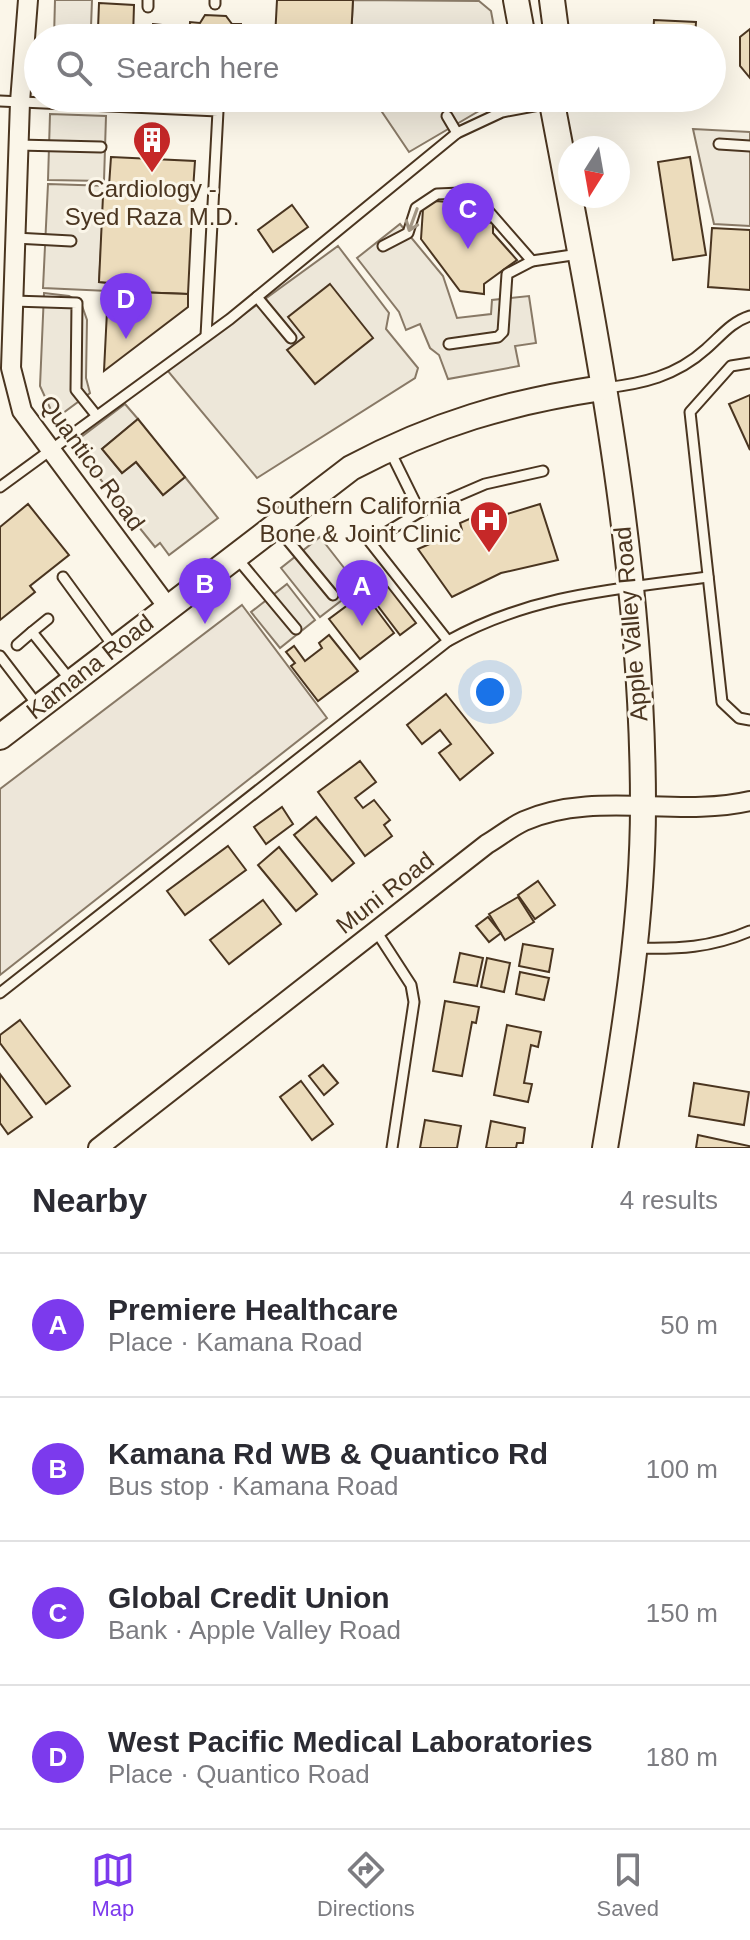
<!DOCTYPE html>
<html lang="en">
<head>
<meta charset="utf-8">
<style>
	body { margin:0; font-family:Arial,sans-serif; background:#f2f2f3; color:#2b2b33 }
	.compass { position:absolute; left:558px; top:136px; width:72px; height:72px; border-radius:50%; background:#fff; box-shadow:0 8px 32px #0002; rotate:191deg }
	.you { position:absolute; left:490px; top:692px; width:28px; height:28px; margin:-20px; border:6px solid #fff; border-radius:50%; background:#1a73e8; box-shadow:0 0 0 12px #1a73e833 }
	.badge { display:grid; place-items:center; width:52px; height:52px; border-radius:50%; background:#7c3aed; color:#fff; font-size:26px; font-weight:700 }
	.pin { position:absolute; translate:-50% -66px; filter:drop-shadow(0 2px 4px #0008) }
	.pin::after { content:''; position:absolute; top:42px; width:28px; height:24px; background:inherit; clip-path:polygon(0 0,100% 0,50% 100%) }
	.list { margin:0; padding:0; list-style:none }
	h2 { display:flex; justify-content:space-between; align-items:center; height:104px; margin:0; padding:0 32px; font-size:34px }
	h2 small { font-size:26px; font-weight:400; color:#7c7c81 }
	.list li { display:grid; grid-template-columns:52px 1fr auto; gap:24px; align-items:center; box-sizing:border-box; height:144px; padding:0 32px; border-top:2px solid #e1e1e2 }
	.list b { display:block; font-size:30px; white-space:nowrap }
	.list p { margin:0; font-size:26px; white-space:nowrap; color:#7c7c81 }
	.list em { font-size:26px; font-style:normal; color:#7c7c81 }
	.icon { flex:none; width:44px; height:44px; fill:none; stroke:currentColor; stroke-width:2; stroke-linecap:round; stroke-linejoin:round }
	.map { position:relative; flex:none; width:750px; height:1148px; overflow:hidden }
	.search { position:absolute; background:#fff; box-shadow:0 8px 32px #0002; left:24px; right:24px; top:24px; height:88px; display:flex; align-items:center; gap:20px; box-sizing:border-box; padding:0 28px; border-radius:44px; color:#7c7c81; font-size:30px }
	.sheet { height:680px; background:#fff }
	nav { display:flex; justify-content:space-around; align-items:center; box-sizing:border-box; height:112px; border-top:2px solid #e1e1e2; background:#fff; font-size:22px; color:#7c7c81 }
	nav a { display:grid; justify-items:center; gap:4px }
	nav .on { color:#7c3aed }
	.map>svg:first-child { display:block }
	.green { fill:#ede6d9; stroke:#887966; stroke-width:2 }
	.parking { fill:#ede7d9; stroke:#887966; stroke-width:2 }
	.building { fill:#ecdcbc; stroke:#4a3520; stroke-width:2 }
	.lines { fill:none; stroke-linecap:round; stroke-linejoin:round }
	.lane-casing { stroke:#4a3520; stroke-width:13 }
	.street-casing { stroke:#4a3520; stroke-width:22 }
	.secondary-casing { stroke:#4a3520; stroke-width:28 }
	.lane { stroke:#fbf6e9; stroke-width:9 }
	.street { stroke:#fbf6e9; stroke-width:18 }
	.secondary { stroke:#fbf6e9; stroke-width:24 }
	.oneway { stroke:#a29684 }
	.labels { text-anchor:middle; stroke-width:6; stroke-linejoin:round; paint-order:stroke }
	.poi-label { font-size:24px; fill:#4a3520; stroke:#fbf6e9 }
	.street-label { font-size:24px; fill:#4a3520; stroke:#fbf6e9 }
</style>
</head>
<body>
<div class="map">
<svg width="750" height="1148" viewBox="0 0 750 1148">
	<rect width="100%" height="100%" fill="#fbf6e9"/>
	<path class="green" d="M242 605 327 718 0 975V789Z"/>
	<g class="parking">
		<path d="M55 0H92L91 27 87 32H71L70 38H54Z"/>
		<path d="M353 0 479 1 491 11 496 38H351Z"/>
		<path d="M349 98H501L409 152 380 109 348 108Z"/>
		<path d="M50 114 106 116 104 181 48 180Z"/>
		<path d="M693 129 750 132V226L714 224Z"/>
		<path d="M48 184 109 186V197L104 196 99 282 109 283 108 291 43 288Z"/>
		<path d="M400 224 443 276 457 318 491 314 492 300 529 296 536 343 515 346 519 366 448 379 439 355 430 348 420 324 406 330 399 312 357 258Z"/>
		<path d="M338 246 389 313 386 329 418 368 415 378 257 478 167 370Z"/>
		<path d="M44 293 69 296 81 303 87 320 86 378 90 393 55 419 40 386Z"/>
		<path d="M125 404 138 419 102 449 122 473 136 462 163 495 185 477 218 518 169 555 160 543 155 547 72 444Z"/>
		<path d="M320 537 359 587 320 617 281 568Z"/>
		<path d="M287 584 315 620 280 648 251 612Z"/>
	</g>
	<g class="building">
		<path d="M277 0H353L351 38H275Z"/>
		<path d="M99 3 134 5 133 38H74V34L91 35 98 29Z"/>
		<path d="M205 15 226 16 232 24H241L240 38H189L190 22 200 23Z"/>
		<path d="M654 20 696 22 695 38H653Z"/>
		<path d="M153 24 189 28V38H133V31L153 32Z"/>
		<path d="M750 29V78L740 66V37Z"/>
		<path d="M251 98H349L348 108 251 103Z"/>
		<path d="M111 157 195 161 193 190 109 186Z"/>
		<path d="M690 157 706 255 673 260 658 162Z"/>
		<path d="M109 186 193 190 188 294 108 291 109 283 99 282 103 196 109 197Z"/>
		<path d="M436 201 459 203 473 220 493 223V233L517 260 484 284V294L460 291 421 239 423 209Z"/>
		<path d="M292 205 308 227 273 252 258 230Z"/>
		<path d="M712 228 750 230V290L708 287Z"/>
		<path d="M330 284 373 338 315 384 287 350 304 337 288 317Z"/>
		<path d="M108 291 188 294V307L104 371Z"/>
		<path d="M750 395V450L729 404Z"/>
		<path d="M138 419 185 477 163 495 136 462 122 473 102 449Z"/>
		<path d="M28 504 69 555 30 586 35 592 0 620V527Z"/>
		<path d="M540 504 558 560 501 573 452 597 418 549 462 530 460 523 490 510 494 518Z"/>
		<path d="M374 569 416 623 400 635 359 581Z"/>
		<path d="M364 593 394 633 360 659 329 619Z"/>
		<path d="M329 635 358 671 318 701 291 666 295 663 286 652 294 646 305 661 322 648 319 643Z"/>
		<path d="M446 694 493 753 460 780 439 753 451 744 440 730 422 744 407 725Z"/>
		<path d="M360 761 376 782 355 798 363 808 374 800 390 820 384 825 392 836 365 856 318 792Z"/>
		<path d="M282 807 293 824 266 844 254 827Z"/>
		<path d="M316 817 354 863 332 881 294 835Z"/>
		<path d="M228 846 246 870 185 915 167 891Z"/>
		<path d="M279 847 317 894 296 911 258 865Z"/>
		<path d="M538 881 555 905 535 919 518 895Z"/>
		<path d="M518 897 534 922 505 940 489 914Z"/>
		<path d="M263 900 281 924 229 964 210 940Z"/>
		<path d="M488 917 501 933 489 942 476 926Z"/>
		<path d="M523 944 553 949 549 972 519 966Z"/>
		<path d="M460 953 483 958 477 986 454 982Z"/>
		<path d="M487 958 510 963 504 992 481 987Z"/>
		<path d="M520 972 549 978 544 1000 516 994Z"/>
		<path d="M445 1001 479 1007 476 1023 472 1022 462 1076 433 1071Z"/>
		<path d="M20 1020 70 1086 46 1104 0 1043V1035Z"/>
		<path d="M507 1025 541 1032 538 1047 531 1045 524 1083 532 1084 528 1102 494 1095Z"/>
		<path d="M323 1065 338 1083 324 1095 309 1076Z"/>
		<path d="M0 1074 32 1117 8 1134 0 1123Z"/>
		<path d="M301 1081 333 1124 312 1140 280 1097Z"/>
		<path d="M694 1083 749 1092 744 1125 689 1116Z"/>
		<path d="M425 1120 461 1126 457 1148H420Z"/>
		<path d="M491 1121 525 1128 523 1143H517L516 1148H486Z"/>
		<path d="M698 1135 749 1146V1148H696Z"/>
	</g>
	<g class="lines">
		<defs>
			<g id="lane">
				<path d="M215 4V0"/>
				<path d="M148 7V0"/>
				<path d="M0 101 218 111 206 336"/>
				<path d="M447 116 457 133"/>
				<path d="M719 144 750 146"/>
				<path d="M18 145 101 147"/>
				<path d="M15 238 71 241"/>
				<path d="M383 246 408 233 416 208 437 194 461 193 477 198 532 261"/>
				<path d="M257 297 291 338"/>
				<path d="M13 301 77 303 76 390 96 415"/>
				<path d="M449 344 498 337 503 332 507 274 532 261 579 254"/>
				<path d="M750 363 731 366 690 412 722 702 739 718 750 720"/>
				<path d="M604 388C642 384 676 376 706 349 721 336 731 322 750 316"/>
				<path d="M390 451 420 512 485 484 543 471"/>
				<path d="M0 487 230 319 457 133 502 112 550 103"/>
				<path d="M420 512 370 542 448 641"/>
				<path d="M276 526 333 595"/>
				<path d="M236 557 296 629"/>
				<path d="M63 577 114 647"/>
				<path d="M48 619 32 632 71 681"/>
				<path d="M17 645 32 632"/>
				<path d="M0 656 39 707"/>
				<path d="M376 931 411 985 414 1002 392 1148"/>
				<path d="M637 948C678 949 711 948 750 931"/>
				<path d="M0 993 448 641C530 595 616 589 708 577"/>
			</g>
			<g id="street">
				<path d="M28 0 20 102 11 368 22 411 167 606"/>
				<path d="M98 1148 487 844C499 837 511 827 524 821 594 790 677 818 750 801"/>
			</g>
			<g id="secondary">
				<path d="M516 0 523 38"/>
				<path d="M552 0 557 38"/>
				<path d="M554 98 552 103C596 334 643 569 643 805 643 919 624 1036 605 1148"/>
				<path d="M0 737 351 468C434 424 509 402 602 388"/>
			</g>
		</defs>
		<use href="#lane" class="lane-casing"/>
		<use href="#street" class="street-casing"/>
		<use href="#secondary" class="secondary-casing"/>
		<use href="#lane" class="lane"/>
		<use href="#street" class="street"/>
		<use href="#secondary" class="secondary"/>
	</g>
	<defs><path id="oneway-shaft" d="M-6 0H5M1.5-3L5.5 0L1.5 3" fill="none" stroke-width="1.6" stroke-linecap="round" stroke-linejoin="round" transform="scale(2)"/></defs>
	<use class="oneway" href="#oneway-shaft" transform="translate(413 220) rotate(110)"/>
	<defs>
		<symbol id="building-pin" viewBox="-11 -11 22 30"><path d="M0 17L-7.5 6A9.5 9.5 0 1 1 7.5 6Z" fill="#c62828" stroke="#fbf6e9"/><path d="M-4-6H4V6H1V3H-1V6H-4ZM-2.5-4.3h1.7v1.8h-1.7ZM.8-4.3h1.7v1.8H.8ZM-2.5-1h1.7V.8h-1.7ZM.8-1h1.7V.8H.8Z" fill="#fff"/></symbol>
		<symbol id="hospital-pin" viewBox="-11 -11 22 30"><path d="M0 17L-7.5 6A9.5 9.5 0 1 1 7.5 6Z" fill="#c62828" stroke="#fbf6e9"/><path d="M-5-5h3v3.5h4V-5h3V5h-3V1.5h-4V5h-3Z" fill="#fff"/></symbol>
	</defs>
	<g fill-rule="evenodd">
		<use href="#building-pin" x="130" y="118" width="44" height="60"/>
		<use href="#hospital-pin" x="467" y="498" width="44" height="60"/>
	</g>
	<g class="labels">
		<g class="poi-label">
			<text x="152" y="197">Cardiology -<tspan x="152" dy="28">Syed Raza M.D.</tspan></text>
			<text x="461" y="514" text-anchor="end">Southern California<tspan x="461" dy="28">Bone &amp; Joint Clinic</tspan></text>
		</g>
		<g class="street-label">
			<text transform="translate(92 463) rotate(54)" y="8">Quantico Road</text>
			<text transform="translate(631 624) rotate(-95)" y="8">Apple Valley Road</text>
			<text transform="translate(90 667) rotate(-38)" y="8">Kamana Road</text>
			<text transform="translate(385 893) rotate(-38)" y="8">Muni Road</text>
		</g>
	</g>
</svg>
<svg class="compass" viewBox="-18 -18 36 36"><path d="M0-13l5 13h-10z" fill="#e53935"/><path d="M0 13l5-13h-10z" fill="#7c7c81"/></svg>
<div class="you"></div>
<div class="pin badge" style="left:362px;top:626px">A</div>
<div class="pin badge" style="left:205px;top:624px">B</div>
<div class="pin badge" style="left:468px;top:249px">C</div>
<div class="pin badge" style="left:126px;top:339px">D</div>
<div class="search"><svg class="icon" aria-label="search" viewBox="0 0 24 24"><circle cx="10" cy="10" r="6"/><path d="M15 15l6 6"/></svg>Search here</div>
</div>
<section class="sheet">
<h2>Nearby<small>4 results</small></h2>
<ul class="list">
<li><span class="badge">A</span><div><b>Premiere Healthcare</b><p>Place · Kamana Road</p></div><em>50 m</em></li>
<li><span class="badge">B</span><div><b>Kamana Rd WB &amp; Quantico Rd</b><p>Bus stop · Kamana Road</p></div><em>100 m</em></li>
<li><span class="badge">C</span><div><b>Global Credit Union</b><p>Bank · Apple Valley Road</p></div><em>150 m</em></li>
<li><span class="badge">D</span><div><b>West Pacific Medical Laboratories</b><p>Place · Quantico Road</p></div><em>180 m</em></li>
</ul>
</section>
<nav>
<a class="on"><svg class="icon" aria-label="map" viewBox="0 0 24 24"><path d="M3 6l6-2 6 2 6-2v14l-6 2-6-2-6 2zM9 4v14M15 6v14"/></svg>Map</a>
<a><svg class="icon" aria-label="directions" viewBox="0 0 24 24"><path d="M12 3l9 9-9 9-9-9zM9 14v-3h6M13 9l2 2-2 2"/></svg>Directions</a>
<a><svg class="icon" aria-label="saved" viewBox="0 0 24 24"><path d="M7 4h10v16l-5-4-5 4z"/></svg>Saved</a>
</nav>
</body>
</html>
